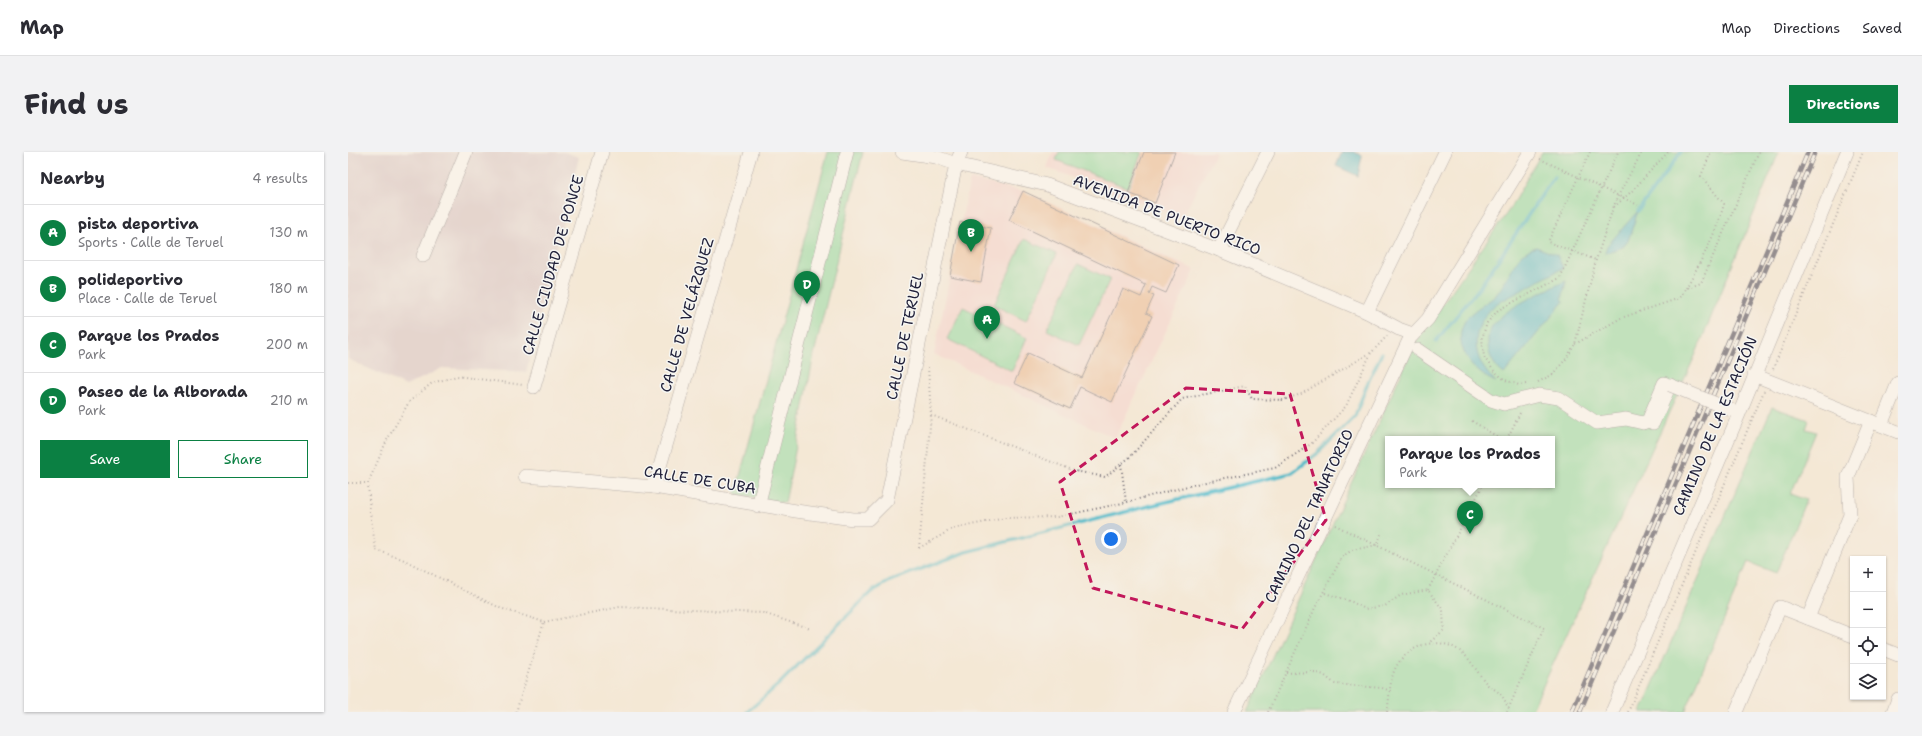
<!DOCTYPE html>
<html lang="en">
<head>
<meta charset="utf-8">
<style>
	body { margin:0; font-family:"Shantell Sans",sans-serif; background:#f2f2f3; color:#2b2b33 }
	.controls { position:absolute; right:12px; bottom:12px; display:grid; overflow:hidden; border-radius:0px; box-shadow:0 1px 3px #0004 }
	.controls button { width:36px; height:36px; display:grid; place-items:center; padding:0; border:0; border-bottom:1px solid #e1e1e2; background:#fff; color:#2b2b33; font:20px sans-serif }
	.you { position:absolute; left:763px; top:387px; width:14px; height:14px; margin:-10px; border:3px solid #fff; border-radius:50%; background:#1a73e8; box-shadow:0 0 0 6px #1a73e833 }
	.badge { display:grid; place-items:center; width:26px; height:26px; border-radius:50%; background:#0b8043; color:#fff; font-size:13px; font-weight:700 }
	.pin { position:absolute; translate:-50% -33px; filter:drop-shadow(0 1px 2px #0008) }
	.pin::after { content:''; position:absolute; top:21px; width:14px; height:12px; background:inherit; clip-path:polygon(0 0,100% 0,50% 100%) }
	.popup { position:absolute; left:1037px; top:284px; width:170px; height:52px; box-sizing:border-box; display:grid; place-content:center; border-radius:0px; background:#fff; filter:drop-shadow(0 1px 3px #0005); font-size:13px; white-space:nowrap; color:#7c7c81 }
	.popup b { font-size:15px; color:#2b2b33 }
	.popup::after { content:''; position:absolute; left:50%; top:100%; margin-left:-8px; border:8px solid transparent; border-top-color:#fff }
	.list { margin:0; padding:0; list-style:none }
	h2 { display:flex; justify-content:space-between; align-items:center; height:52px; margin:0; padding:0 16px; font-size:17px }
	h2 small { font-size:13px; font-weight:400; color:#7c7c81 }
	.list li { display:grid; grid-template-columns:26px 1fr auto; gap:12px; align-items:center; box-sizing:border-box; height:56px; padding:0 16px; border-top:1px solid #e1e1e2 }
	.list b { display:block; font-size:15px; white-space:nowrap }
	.list p { margin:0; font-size:13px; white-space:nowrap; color:#7c7c81 }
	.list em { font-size:13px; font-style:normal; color:#7c7c81 }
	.actions { display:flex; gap:8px; padding:12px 16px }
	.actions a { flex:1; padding:9px 0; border:1px solid #0b8043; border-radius:0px; text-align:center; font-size:14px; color:#0b8043 }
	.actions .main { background:#0b8043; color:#fff }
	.icon { flex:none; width:22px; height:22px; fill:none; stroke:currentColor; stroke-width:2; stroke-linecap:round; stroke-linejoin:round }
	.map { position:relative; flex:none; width:1550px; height:560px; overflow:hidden; border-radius:0px }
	header { display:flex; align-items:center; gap:24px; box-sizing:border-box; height:56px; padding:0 20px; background:#fff; border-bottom:1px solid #e1e1e2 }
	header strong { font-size:19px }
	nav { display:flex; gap:22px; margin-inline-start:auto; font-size:14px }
	.intro { display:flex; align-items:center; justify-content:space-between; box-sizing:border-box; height:96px; padding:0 24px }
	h1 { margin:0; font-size:28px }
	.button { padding:10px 18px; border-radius:0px; background:#0b8043; color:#fff; font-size:14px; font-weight:700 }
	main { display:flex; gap:24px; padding:0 24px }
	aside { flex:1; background:#fff; border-radius:0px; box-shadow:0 1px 3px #0004 }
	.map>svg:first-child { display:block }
	.built { fill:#f7d0ce }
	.industrial { fill:#d2bec4 }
	.green { fill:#85da9d; stroke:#547e6c; fill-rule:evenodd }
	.water { fill:#4db9c8; stroke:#386e82 }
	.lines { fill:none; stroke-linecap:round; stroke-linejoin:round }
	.stream { stroke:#4db9c8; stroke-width:3.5 }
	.building { fill:#ebb389 }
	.minor-casing { stroke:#6c6771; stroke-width:14 }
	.path { stroke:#6c6771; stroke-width:2; stroke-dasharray:1 3; stroke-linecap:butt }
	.minor { stroke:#fff; stroke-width:13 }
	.rail-casing { stroke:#22223b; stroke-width:4.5 }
	.rail { stroke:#f6f6f2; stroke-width:3; stroke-dasharray:9; stroke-linecap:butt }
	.minor-bridge-casing { stroke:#6c6771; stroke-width:14; stroke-linecap:butt }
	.minor-bridge { stroke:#fff; stroke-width:13 }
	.marked { fill:none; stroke:#c2185b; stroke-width:3; stroke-dasharray:8 5; stroke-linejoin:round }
	.labels { text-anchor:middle; stroke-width:3; stroke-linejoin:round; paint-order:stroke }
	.street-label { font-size:15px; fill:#22223b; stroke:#f6f6f2 }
</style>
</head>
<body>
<header>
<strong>Map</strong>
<nav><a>Map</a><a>Directions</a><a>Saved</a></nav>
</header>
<div class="intro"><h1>Find us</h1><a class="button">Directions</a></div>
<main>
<aside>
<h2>Nearby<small>4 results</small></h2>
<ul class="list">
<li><span class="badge">A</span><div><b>pista deportiva</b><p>Sports · Calle de Teruel</p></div><em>130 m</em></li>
<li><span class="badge">B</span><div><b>polideportivo</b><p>Place · Calle de Teruel</p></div><em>180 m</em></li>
<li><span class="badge">C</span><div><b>Parque los Prados</b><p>Park</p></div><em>200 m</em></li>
<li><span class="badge">D</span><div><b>Paseo de la Alborada</b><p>Park</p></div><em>210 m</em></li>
</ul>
<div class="actions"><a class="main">Save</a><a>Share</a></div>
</aside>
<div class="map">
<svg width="1550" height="560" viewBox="0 0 1550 560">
	<rect width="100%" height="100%" fill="#f6f6f2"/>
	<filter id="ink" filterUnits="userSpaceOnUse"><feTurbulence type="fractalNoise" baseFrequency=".025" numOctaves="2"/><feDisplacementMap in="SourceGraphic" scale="8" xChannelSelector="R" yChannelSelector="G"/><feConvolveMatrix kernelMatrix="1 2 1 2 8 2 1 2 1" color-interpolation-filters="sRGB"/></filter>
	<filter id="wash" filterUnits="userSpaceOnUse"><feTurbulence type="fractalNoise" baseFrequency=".012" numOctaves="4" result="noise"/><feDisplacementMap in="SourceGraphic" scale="16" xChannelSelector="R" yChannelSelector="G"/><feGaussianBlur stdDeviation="0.9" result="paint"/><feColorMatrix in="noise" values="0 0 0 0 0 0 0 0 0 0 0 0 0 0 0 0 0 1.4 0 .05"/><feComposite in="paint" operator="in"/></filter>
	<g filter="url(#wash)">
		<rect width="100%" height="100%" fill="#f4e8d6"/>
		<g class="built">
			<path d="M705 0H868L834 66 699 16Z"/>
			<path d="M622 27 675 39 847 118 767 286 586 202Z"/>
		</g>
		<path class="industrial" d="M0 0H216L231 5 178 220 94 216 58 234 0 207Z"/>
		<g class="green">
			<path d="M480 0H515L466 202 437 351 387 342Z"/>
			<path d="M711 0H794L780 36 708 8Z"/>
			<path d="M1194 0H1431L1347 204 1183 560H899L1067 191 1161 58ZM1040 287H1204V333H1040Z"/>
			<path d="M676 87 709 102 678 169 646 153Z"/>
			<path d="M730 112 762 127 731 193 699 178Z"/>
			<path d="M615 155 679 186 664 219 599 187Z"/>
			<path d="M1424 255 1461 268 1458 277 1468 280 1442 342 1458 348 1428 421 1400 410 1337 560H1293Z"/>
		</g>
		<g class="water">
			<path d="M994 0H1006L1014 4 1010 24 988 14Z"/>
			<path d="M1290 59 1280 89 1275 95 1257 101 1259 94Z"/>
			<path d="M1188 95 1209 103 1215 116 1148 152C1121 175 1122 207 1148 230 1124 221 1101 190 1119 166 1127 156 1139 152 1148 143 1163 125 1165 102 1188 95Z"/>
			<path d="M1218 129 1214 147 1216 149 1156 222C1146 214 1141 205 1140 193 1140 187 1140 181 1143 176 1155 156 1197 139 1218 129Z"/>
		</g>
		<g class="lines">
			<g class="stream">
				<path d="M1290 59 1333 0"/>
				<path d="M1088 189 1132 135 1206 25"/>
				<path d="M399 560 431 532 523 440 544 428 618 400 805 353 944 321 970 301 1007 264 1020 230 1034 201"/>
			</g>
		</g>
		<g id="blocks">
			<g class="building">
				<path d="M796 0H827L807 51 780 41Z"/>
				<path d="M675 39 831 113 818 141 804 135 801 142 806 144 798 161 804 164 764 250 732 235 722 257 666 231 680 201 734 226 775 137 793 145 798 133 661 68Z"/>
				<path d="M612 70 643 76 633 130 602 124Z"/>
			</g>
		</g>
	</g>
	<g filter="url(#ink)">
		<use href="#blocks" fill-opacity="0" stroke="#6c6771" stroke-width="1"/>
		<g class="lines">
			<defs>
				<g id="minor">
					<path d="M554 0 588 5 608 12 699 33 871 98 1019 160 1051 177 1065 182"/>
					<path d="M871 98 920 0"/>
					<path d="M75 104 118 0"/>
					<path d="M1019 160 1097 0"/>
					<path d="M1070 198 1143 248 1156 252 1191 243 1211 246 1249 271 1278 267 1295 271 1300 269 1316 231 1319 233 1303 270 1305 271 1322 233"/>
					<path d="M1406 223 1550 280"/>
					<path d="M186 235 254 0"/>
					<path d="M1533 273 1550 231"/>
					<path d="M177 324 306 335 448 359 505 367H520L539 348 608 12 613 0"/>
					<path d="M306 335 403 0"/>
					<path d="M410 354 499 0"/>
					<path d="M1460 466 1502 363 1500 325 1523 269"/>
					<path d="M1535 497 1550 503"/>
					<path d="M886 560 1062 186 1080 167 1182 0"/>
					<path d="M1264 560 1391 262 1499 0"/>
					<path d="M1388 560 1432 455 1505 484"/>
					<path d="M1545 560 1550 547"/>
				</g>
			</defs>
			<use href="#minor" class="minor-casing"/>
			<g class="path">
				<path d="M1242 0 1200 90 1248 108"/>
				<path d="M1192 7 1290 53"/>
				<path d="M1266 55 1284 39 1320 0"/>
				<path d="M1338 136C1353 109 1368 82 1376 52L1353 24 1363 0"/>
				<path d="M1227 192 1273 166 1332 146 1337 137 1353 131 1411 0"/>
				<path d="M580 215 583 263 727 319 757 325 782 305 834 247 897 234 904 247 935 248 953 242 1024 200 1039 184"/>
				<path d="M1425 217 1515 0"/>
				<path d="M1190 230 1204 223 1218 207 1227 192 1248 108 1265 56 1270 44 1294 0"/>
				<path d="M1178 232 1171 233 1157 228 1145 218 1136 205 1134 186 1139 171 1150 158 1212 126 1270 0"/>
				<path d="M1124 269 1153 287"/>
				<path d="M1159 287 1172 261"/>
				<path d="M773 312 778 350"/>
				<path d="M0 331H20"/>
				<path d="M987 373 1196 476 1159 560"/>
				<path d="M571 396 604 377 657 366 709 365 775 351 848 332 927 316 963 292 998 254 1023 201"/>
				<path d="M571 396 583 263"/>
				<path d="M1080 438 1135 333"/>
				<path d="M977 441 1004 450 1017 457 1037 454 1053 443 1080 438 1095 458 1096 478 1082 490"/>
				<path d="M196 470 272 455 415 461 463 477"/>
				<path d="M938 521 966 520 976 523 987 532 1034 536 1043 539"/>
				<path d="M168 560 196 470 152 456 54 407 28 398 22 361 20 331 39 288 61 250 84 231 109 224 175 233"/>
				<path d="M920 560 967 456 994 405 1004 398 1029 393 1034 380"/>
				<path d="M1039 560C1042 545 1041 528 1048 515 1060 493 1090 483 1112 499 1123 507 1130 522 1139 532 1141 535 1143 535 1146 537 1154 542 1157 548 1160 556"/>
				<path d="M1280 560 1416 239"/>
			</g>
			<use href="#minor" class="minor"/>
			<defs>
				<g id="rail">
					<path d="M1224 560 1460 0"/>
					<path d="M1232 560 1467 0"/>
				</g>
			</defs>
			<use href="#rail" class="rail-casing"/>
			<use href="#rail" class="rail"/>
			<defs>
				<path id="minor-bridge" d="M1322 233 1383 258"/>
			</defs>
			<use href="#minor-bridge" class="minor-bridge-casing"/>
			<use href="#minor-bridge" class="minor-bridge"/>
		</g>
	</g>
	<path d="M0 0H1550V560H0ZM838 236 942 242 978 368 894 477 745 436 712 330Z" fill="#f4e8d6" fill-opacity=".55" fill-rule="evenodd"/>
	<path class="marked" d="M838 236 942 242 978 368 894 477 745 436 712 330Z"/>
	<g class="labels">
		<g class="street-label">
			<text transform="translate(819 63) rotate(21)" y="5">AVENIDA DE PUERTO RICO</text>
			<text transform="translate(205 113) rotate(-74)" y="5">CALLE CIUDAD DE PONCE</text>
			<text transform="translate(339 163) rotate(-74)" y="5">CALLE DE VELÁZQUEZ</text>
			<text transform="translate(557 184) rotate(-78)" y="5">CALLE DE TERUEL</text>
			<text transform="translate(1367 274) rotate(-67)" y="5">CAMINO DE LA ESTACIÓN</text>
			<text transform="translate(352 328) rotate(9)" y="5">CALLE DE CUBA</text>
			<text transform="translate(961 364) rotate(-65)" y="5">CAMINO DEL TANATORIO</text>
		</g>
	</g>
</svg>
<div class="controls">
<button>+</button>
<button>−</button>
<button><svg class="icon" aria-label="locate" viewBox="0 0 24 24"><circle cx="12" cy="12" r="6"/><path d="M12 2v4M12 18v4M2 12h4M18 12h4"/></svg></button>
<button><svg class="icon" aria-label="layers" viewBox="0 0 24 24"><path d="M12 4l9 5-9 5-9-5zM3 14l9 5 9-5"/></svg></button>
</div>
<div class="you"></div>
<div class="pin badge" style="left:639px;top:187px">A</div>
<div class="pin badge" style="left:623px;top:100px">B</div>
<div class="pin badge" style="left:1122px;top:382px">C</div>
<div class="popup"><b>Parque los Prados</b>Park</div>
<div class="pin badge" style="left:459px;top:152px">D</div>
</div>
</main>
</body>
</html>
